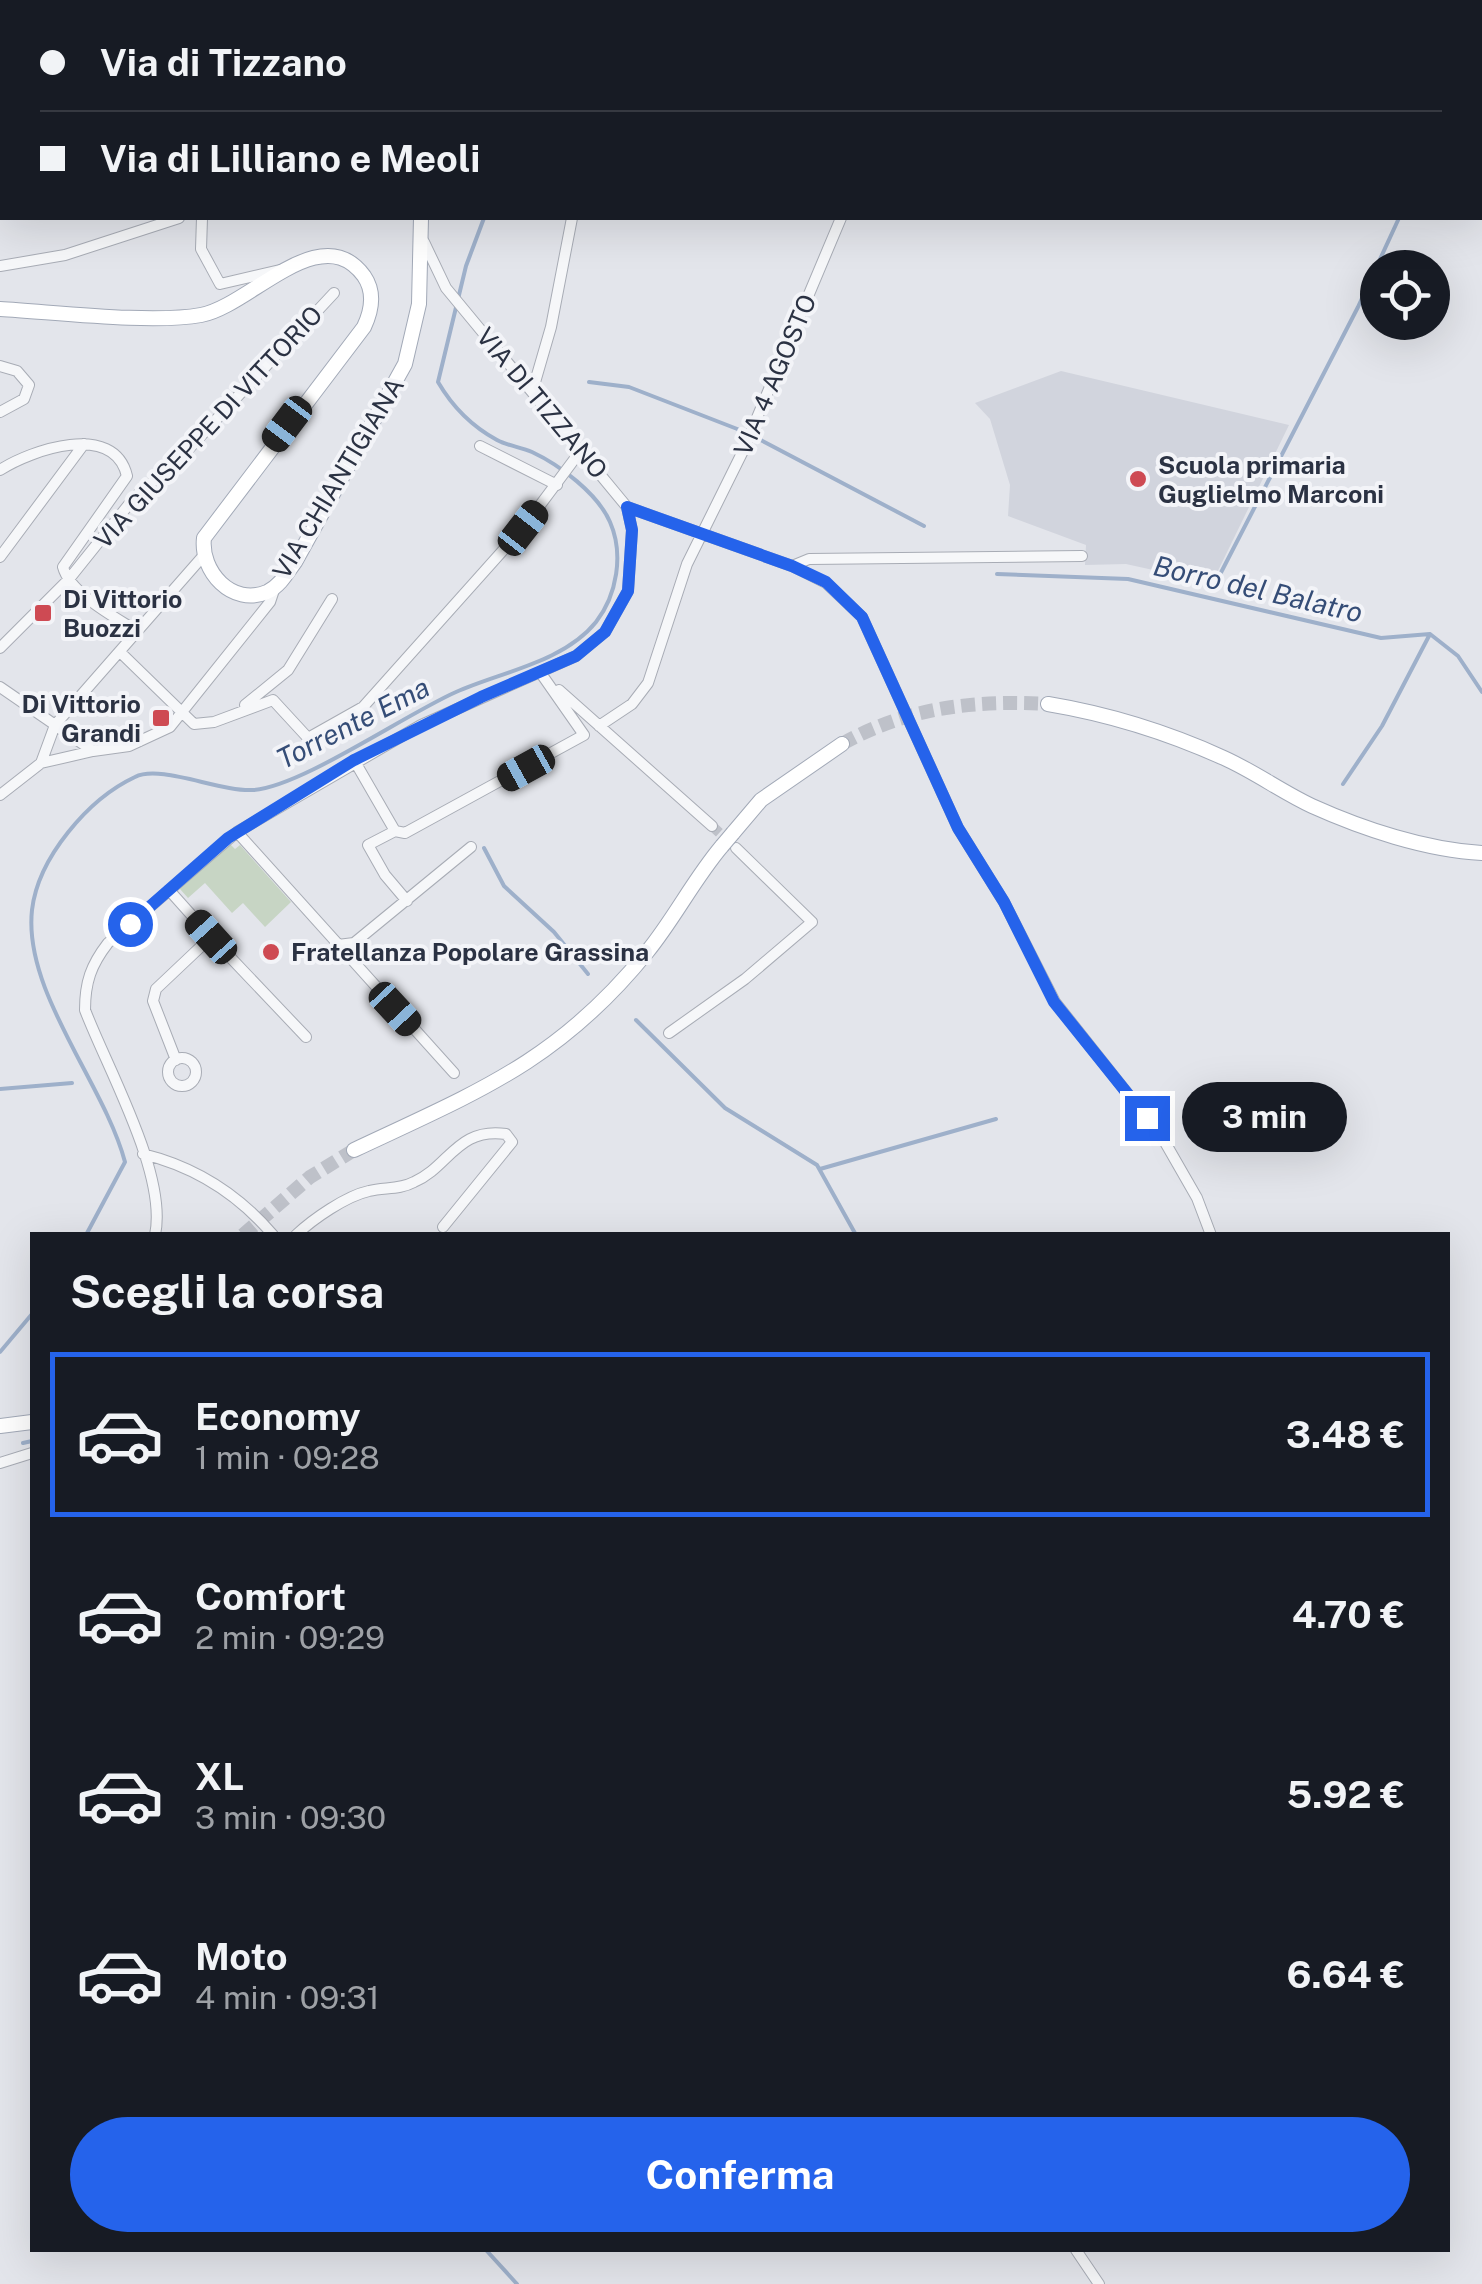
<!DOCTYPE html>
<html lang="it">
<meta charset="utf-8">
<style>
:root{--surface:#171b24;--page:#242831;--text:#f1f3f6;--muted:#9ea1a6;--line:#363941;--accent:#2563eb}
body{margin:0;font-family:"Public Sans",sans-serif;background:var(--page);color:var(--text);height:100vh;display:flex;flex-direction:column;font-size:38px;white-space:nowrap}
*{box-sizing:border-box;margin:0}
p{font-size:32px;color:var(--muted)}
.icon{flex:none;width:55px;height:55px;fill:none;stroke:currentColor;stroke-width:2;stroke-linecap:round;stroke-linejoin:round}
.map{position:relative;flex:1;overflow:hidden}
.panel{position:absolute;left:30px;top:1232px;width:1420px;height:1020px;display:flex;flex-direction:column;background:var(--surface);border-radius:0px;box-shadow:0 10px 40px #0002}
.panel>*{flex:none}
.top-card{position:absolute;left:0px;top:0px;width:1482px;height:220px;box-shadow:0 10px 40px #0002;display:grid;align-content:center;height:220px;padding:0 40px;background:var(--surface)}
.buttons{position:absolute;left:1360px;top:250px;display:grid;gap:20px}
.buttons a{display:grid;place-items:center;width:90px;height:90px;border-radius:50%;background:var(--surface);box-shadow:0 10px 40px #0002;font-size:50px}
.end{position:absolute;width:45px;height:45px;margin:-22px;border:12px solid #2563eb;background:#fff;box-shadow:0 0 0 5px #fff}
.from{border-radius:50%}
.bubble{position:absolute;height:70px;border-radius:35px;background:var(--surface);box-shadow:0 10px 40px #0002;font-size:32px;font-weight:700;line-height:70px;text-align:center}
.car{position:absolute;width:30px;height:60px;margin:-30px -15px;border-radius:12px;box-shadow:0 0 8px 2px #0007;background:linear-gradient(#222 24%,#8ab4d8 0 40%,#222 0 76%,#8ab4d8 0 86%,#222 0)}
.top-card b{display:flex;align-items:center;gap:35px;height:95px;font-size:38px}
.top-card b+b{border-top:2px solid var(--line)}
.top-card i{width:25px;height:25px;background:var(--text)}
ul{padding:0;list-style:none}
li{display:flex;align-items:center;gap:30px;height:165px;margin:0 20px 15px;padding:0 20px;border:5px solid transparent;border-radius:0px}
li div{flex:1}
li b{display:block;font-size:38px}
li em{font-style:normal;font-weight:700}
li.on{border-color:var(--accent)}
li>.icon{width:90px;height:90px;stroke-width:1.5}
h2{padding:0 40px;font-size:45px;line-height:120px}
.action{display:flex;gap:20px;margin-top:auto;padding:20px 40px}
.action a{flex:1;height:115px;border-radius:60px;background:var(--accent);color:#fff;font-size:40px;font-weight:700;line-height:115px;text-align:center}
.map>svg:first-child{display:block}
</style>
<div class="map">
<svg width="1482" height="2284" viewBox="0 0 1482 2284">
<rect width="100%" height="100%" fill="#e3e5eb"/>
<!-- built -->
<path fill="#d1d4dd" d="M1061,371L1289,425L1212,583L1126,564L1085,565L1086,545L1008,516L1010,485L990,419L975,403Z"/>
<!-- green -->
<path fill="#c7d5c4" d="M230,844L235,849L240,845L291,902L265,927L243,903L232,913L205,883L188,898L180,889L182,882Z"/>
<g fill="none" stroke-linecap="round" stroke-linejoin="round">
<!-- stream -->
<path stroke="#9eb0ca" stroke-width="4" d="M14,0L17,2
M248,2L250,0
M516,2V0
M589,382L629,387L745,432
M755,437L924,526
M997,574L1128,579L1381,638L1430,634L1458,656L1482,692
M1213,588L1358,307L1399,218
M1343,784L1382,726L1430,634
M484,848L504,886L554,932L588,974
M636,1020L725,1108L817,1165L856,1235
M0,1089L72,1083
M820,1169L996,1119
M86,1235L125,1162C104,1083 23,992 32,910C38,858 88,799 135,777C160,764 220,792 253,790C301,787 404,715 456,692C501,672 564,662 596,622C617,595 624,554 610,522C598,494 560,465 532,452C521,447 508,446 497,440C473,427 452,406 438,382L466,266L484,218
M0,1352L32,1314
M23,1443L32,1441
M486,2250L517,2284"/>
<!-- minor-tunnel -->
<path stroke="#bec1c9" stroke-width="10" stroke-dasharray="10 5" stroke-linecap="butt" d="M712,826L736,848"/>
<!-- major-tunnel -->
<path stroke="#bec1c9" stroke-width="14" stroke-dasharray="14 7" stroke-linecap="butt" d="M842,744C908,707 974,700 1048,704
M243,1235L310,1177L354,1150"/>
<defs>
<path id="minor" d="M160,0L165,2
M768,0L769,2
M202,2L204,0
M381,2L384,0
M0,3L2,5
M0,40L2,36
M202,218L201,249L220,284L280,270
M0,266L65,255L179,218
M0,366L17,371L29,385L24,399L0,412
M533,389L551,327L572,218
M480,446L557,485
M0,470C31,450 114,421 127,476L63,567C70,593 113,616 135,630
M627,507L792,566L826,583L862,617L958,828L1004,902L1055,1002L1162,1137L1197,1198L1211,1235
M0,557L84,444
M792,566L809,559L1082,556
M0,648L69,579L134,498L185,453L334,293
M120,652L194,724L214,722L273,700L308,738L363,707L523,528L582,449
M0,687L93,751L129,746L170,727L270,602L275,587
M559,690L712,826
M245,705L288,670L332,599
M599,726L632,704L648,683L687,564L743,451L841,218
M354,760L395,831
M41,763L93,751
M0,795L41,763L55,725L204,555
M237,832L454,1073
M169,890L211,937L156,989L153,1001L176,1060
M407,901L385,875L368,845L395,831L405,833L584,735L540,672
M211,937L306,1037
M338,945L354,943L471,847
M669,1033L745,979L812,922L736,848
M168 1072a14 14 0 1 1 28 0a14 14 0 1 1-28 0Z
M143,1154C196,1167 239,1195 273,1235
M155,1235C168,1175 107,1068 85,1010C85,982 91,965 108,943L237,832L421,725L576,656L605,632L628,591L632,530L627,507L446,288L424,242
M296,1235C313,1219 346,1196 369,1191C384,1187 399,1190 414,1182C449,1167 457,1127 506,1134L512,1142L443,1227
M0,1463L32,1453
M1076,2250L1099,2284"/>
<path id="major" d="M422,2V0
M0,309C54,312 151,324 201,315C250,306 321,217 364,276C375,292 372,310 364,327L204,538C200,571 232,607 267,592C280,586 287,573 295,562L405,364L419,304L421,218
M1048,704C1108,714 1169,733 1224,758C1255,772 1282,792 1312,806C1363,829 1426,850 1482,853
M733,833L761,800L842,744
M354,1150C477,1092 559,1061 647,952C674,919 694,879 722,846
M0,1426L32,1422"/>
</defs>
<!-- minor casing -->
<use href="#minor" stroke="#a8acb5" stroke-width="12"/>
<!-- major casing -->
<use href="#major" stroke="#a2a9b7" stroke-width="16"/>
<!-- minor -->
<use href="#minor" stroke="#f6f7f9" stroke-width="10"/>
<!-- major -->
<use href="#major" stroke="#fff" stroke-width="14"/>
<defs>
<path id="major-bridge" d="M722,846L733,833"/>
</defs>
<!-- major-bridge casing -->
<use href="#major-bridge" stroke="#a2a9b7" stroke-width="16" stroke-linecap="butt"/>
<!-- major-bridge -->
<use href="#major-bridge" stroke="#fff" stroke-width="14"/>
</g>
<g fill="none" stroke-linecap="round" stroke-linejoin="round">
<!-- route -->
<path stroke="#2563eb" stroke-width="12" d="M130,924L228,838L354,760L481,697L576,656L605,632L628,591L632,530L627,507L792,566L826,582L862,617L958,828L1004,902L1054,1002L1147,1118"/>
</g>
<!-- markers -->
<g fill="#ce4a53" stroke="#f3f4f8" stroke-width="4">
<circle cx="1138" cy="479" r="10"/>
<rect x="33" y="603" width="20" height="20" rx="5"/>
<rect x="151" y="708" width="20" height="20" rx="5"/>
<circle cx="271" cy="952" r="10"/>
</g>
<g text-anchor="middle" stroke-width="8" stroke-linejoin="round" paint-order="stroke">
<!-- street labels -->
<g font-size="25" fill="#2b3243" stroke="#f3f4f8">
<text transform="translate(775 375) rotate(-67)" y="9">VIA 4 AGOSTO</text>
<text transform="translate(542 403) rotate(50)" y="9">VIA DI TIZZANO</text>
<text transform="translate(208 427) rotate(-47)" y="9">VIA GIUSEPPE DI VITTORIO</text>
<text transform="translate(338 478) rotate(-59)" y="9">VIA CHIANTIGIANA</text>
</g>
<!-- poi labels -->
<g font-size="25" font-weight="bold" fill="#2b3243" stroke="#f3f4f8" text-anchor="start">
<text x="1158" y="474">Scuola primaria<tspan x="1158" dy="29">Guglielmo Marconi</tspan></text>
<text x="63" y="608">Di Vittorio<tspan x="63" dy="29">Buozzi</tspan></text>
<text x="141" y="713" text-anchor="end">Di Vittorio<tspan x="141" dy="29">Grandi</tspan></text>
<text x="291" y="961">Fratellanza Popolare Grassina</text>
</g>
<!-- water labels -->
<g font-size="28" font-style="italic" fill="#354d77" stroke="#f3f4f8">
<text transform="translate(1258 589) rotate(13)" y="10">Borro del Balatro</text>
<text transform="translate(353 723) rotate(-27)" y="10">Torrente Ema</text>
</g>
</g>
</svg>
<div class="buttons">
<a><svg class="icon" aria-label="locate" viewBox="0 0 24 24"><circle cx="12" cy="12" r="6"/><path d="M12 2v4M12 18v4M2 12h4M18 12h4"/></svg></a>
</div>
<i class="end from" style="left:130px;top:924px"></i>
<i class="end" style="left:1147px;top:1118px"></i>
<div class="bubble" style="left:1182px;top:1082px;width:165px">3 min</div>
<i class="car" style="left:287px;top:424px;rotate:217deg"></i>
<i class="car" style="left:523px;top:528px;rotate:38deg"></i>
<i class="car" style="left:526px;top:768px;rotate:241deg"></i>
<i class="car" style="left:211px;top:937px;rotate:318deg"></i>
<i class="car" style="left:395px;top:1009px;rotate:137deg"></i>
<div class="top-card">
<b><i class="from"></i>Via di Tizzano</b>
<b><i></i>Via di Lilliano e Meoli</b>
</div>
<section class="panel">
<h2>Scegli la corsa</h2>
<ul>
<li class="on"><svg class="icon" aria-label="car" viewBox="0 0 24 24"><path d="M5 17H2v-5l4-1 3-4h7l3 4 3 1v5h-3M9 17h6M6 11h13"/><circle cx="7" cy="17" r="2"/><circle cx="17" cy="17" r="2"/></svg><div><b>Economy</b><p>1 min · 09:28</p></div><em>3.48 €</em></li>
<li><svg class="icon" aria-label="car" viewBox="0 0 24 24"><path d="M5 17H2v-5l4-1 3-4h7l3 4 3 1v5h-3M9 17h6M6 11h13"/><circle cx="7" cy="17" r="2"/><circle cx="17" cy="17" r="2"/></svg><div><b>Comfort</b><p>2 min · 09:29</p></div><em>4.70 €</em></li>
<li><svg class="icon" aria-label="car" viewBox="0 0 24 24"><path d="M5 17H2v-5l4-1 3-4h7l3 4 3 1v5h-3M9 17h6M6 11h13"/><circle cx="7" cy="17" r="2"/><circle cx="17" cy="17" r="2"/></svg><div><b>XL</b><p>3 min · 09:30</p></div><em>5.92 €</em></li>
<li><svg class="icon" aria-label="car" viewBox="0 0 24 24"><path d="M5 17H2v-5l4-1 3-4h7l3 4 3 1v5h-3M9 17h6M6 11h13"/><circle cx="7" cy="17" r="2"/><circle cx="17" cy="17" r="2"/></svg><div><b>Moto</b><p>4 min · 09:31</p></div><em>6.64 €</em></li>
</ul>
<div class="action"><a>Conferma</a></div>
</section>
</div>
